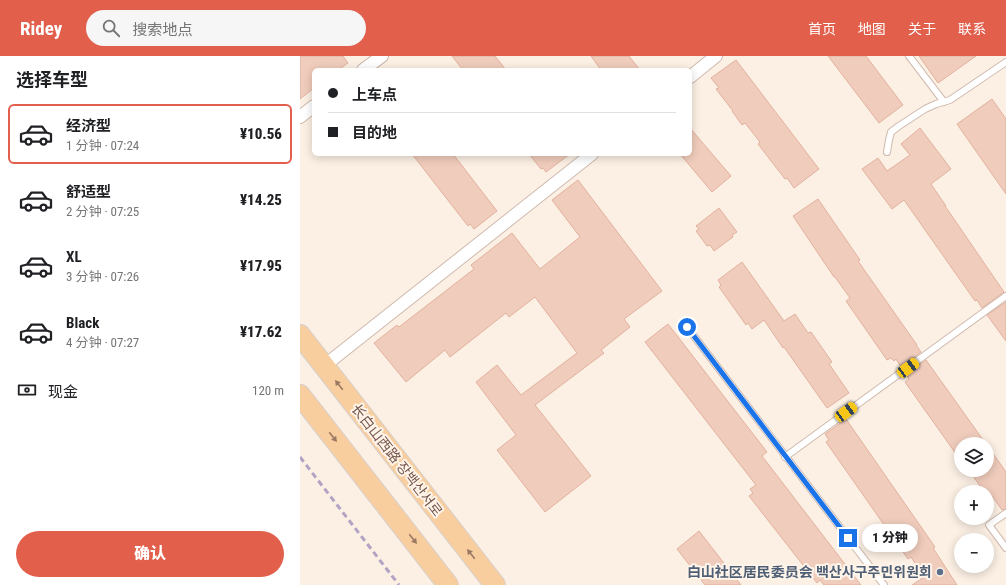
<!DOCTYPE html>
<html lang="zh">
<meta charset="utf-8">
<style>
:root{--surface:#fff;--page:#f6f6f6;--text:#202124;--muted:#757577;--line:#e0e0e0;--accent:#e25f4c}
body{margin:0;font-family:"Roboto Condensed","Noto Sans SC","Noto Sans KR",sans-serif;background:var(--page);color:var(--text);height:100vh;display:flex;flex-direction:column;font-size:15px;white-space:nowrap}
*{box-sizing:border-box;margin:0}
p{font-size:13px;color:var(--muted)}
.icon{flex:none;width:22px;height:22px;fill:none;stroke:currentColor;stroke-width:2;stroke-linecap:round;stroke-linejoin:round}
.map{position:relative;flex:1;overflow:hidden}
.side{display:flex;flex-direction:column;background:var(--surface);width:300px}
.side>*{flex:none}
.banner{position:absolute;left:12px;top:12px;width:380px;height:88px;border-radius:6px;box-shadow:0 2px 10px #0003;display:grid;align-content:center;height:88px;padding:0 16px;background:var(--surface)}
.tools{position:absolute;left:654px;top:381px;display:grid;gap:8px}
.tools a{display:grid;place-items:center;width:40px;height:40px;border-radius:50%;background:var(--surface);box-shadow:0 2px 10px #0003;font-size:20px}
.end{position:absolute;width:18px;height:18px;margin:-9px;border:5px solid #1a73e8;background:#fff;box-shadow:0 0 0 2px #fff}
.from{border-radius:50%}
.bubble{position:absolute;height:28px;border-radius:14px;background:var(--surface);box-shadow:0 2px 10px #0003;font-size:13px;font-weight:800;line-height:28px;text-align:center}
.car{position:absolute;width:12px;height:24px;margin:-12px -6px;border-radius:5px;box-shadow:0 0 3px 1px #0007;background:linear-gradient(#f5c518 24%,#345 0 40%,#f5c518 0 76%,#345 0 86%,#f5c518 0)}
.banner b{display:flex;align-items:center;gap:14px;height:38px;font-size:15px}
.banner b+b{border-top:1px solid var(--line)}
.banner i{width:10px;height:10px;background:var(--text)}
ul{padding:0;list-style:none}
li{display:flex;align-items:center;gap:12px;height:60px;margin:0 8px 6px;padding:0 8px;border:2px solid transparent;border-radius:6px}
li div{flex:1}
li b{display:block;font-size:15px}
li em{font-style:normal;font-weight:800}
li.active{border-color:var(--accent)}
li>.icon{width:36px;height:36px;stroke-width:1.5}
h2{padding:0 16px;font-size:18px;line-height:48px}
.pay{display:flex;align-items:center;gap:10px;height:44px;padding:0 16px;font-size:15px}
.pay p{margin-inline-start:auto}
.button{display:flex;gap:8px;margin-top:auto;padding:8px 16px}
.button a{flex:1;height:46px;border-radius:24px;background:var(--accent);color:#fff;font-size:16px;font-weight:800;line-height:46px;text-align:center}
header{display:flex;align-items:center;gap:24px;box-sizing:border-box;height:56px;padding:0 20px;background:var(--accent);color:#fff}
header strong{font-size:19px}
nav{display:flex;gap:22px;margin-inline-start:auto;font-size:14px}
.search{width:280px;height:36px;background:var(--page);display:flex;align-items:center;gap:10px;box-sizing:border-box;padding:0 14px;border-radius:22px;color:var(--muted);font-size:15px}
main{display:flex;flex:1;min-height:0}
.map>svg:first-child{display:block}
</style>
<header>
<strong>Ridey</strong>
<div class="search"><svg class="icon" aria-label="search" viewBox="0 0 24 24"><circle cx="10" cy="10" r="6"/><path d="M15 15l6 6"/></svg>搜索地点</div>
<nav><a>首页</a><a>地图</a><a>关于</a><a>联系</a></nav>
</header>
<main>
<section class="side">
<h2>选择车型</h2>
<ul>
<li class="active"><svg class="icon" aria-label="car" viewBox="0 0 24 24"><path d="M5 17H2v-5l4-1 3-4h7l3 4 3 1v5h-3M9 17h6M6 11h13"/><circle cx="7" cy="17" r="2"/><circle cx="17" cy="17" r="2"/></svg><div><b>经济型</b><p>1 分钟 · 07:24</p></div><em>¥10.56</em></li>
<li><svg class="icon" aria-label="car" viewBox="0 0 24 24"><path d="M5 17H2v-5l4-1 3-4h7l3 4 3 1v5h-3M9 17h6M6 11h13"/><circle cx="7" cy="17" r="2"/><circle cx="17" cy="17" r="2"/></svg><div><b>舒适型</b><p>2 分钟 · 07:25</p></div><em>¥14.25</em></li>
<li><svg class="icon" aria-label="car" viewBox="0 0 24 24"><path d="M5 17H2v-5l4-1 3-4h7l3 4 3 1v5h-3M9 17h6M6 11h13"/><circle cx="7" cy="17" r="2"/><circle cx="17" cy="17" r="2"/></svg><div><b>XL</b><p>3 分钟 · 07:26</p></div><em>¥17.95</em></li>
<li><svg class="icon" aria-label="car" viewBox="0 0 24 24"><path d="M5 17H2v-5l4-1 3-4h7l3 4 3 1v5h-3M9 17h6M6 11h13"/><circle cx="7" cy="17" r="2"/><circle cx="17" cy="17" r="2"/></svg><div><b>Black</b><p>4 分钟 · 07:27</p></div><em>¥17.62</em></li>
</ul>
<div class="pay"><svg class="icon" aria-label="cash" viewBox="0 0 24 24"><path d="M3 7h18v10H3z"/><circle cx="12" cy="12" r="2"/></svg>现金<p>120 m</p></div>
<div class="button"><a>确认</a></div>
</section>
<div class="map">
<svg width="706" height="529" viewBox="0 0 706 529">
<rect width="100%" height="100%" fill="#fcf0e4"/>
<!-- building -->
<path fill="#f0ccbc" stroke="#e2b19d" d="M0,0H43L48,7L38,14H14V32L0,43Z
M152,0H195L206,14H163Z
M291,0H329L340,14H301Z
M528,0H566L603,49L579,67Z
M619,0H676L638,27Z
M436,4L519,113L494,132L487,122L485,123L458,88L460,86L445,67L442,69L432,55H433L416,33L419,32L411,22Z
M692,43L706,63V138L657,68Z
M390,72L431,120L412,136L380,98H390Z
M620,72L651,113L631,128L646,150H645L704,236L682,252L677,244L675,245L604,144L592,153L562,113L578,102L587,115L610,99L601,88Z
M112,98H153L197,155L174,173L170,168L168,170Z
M229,98H270L246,116L243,112L241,113Z
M278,124L362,235L324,263L330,271L301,294L304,297L235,349L291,420L245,456L197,394L216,379L176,326L197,309L221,339L277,297L235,241L209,261L206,257L150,301L145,294L106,326L74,287L97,269L99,271L174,213L171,209L212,177L240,213L280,181L252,144Z
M518,143L560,204L558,205L617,289H616L621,296L601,311L596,303L594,305L591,302L587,304L546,245L550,242L535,221H534L493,160Z
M419,152L437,176L432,179L433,181L414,195L410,189L407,190L396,175L399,173L396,170Z
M442,206L484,265L495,258L508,277L511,276L532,306L529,308L549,337L527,352L484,291L483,292L464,264L452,273L448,267L446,269L419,231L421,229L418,224Z
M706,246V285L687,259Z
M368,268L467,396L462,400L561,529H524L520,524L517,527L449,440L453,437L450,433L456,429L345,286Z
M626,304L686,388H661V405L605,326L609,323L606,318Z
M546,363L635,491L633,492L657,529H612L624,521L611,501L608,503L526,386L529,384L525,378Z
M687,389L706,416V453L702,454L690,437L687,439V436H684L669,414H687Z
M399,475L441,529H405L377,493Z"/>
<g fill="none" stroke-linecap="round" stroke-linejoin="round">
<defs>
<path id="service" d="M609,0L644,46
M587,96L589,84L591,76L599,70L625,53L636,48L650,44L706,6
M387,271L584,529
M485,401L706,240
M706,457L689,469L706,492"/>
<path id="minor" d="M63,14L82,0
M390,21L416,0
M0,61L14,50
M24,310L292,98"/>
<path id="primary" d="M0,279L195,529
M0,339L148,529"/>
</defs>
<!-- service casing -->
<use href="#service" stroke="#cfb9ae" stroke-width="8"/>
<!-- minor casing -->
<use href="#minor" stroke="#cfb9ae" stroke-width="14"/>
<!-- primary casing -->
<use href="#primary" stroke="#d8cfcc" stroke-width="22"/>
<!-- service -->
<use href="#service" stroke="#fff" stroke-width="6"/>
<!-- minor -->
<use href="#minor" stroke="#fff" stroke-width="12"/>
<!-- primary -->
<use href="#primary" stroke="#f8ce9e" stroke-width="20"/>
<!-- rail -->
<path stroke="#b2a3c4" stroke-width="3" stroke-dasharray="6 4" stroke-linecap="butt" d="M0,401L99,529"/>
</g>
<!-- one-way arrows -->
<defs><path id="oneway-solid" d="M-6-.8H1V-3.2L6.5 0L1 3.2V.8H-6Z"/></defs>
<g fill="#9b7963">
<use href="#oneway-solid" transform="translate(39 329) rotate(-128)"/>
<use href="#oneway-solid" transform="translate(33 381) rotate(52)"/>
<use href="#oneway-solid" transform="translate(113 483) rotate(52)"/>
<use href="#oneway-solid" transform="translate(171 498) rotate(-128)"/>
</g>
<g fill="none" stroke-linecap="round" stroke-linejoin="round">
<!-- route -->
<path stroke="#1a73e8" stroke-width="5" d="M387,271L548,482"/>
</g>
<!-- markers -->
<circle fill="#5c6f8a" stroke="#fff4ea" stroke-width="1.5" cx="640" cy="516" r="4"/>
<g text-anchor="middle" stroke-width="4" stroke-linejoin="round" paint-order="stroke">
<!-- street labels -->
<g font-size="14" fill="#73554a" stroke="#fff4ea">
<text transform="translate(97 404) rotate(52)" y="5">长白山西路 장백산서로</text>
</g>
<!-- service labels -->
<g font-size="14" font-weight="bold" fill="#4e5e75" stroke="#fff4ea" text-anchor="end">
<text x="632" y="521">白山社区居民委员会 백산사구주민위원회</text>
</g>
</g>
</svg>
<div class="tools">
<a><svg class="icon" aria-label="layers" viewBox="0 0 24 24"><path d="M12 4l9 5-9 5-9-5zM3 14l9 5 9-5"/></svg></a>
<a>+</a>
<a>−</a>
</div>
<i class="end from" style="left:387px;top:271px"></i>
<i class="end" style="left:548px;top:482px"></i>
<div class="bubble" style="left:562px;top:468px;width:56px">1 分钟</div>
<i class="car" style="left:608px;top:312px;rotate:54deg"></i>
<i class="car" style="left:546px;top:356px;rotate:54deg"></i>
<div class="banner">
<b><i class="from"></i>上车点</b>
<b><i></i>目的地</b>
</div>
</div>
</main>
